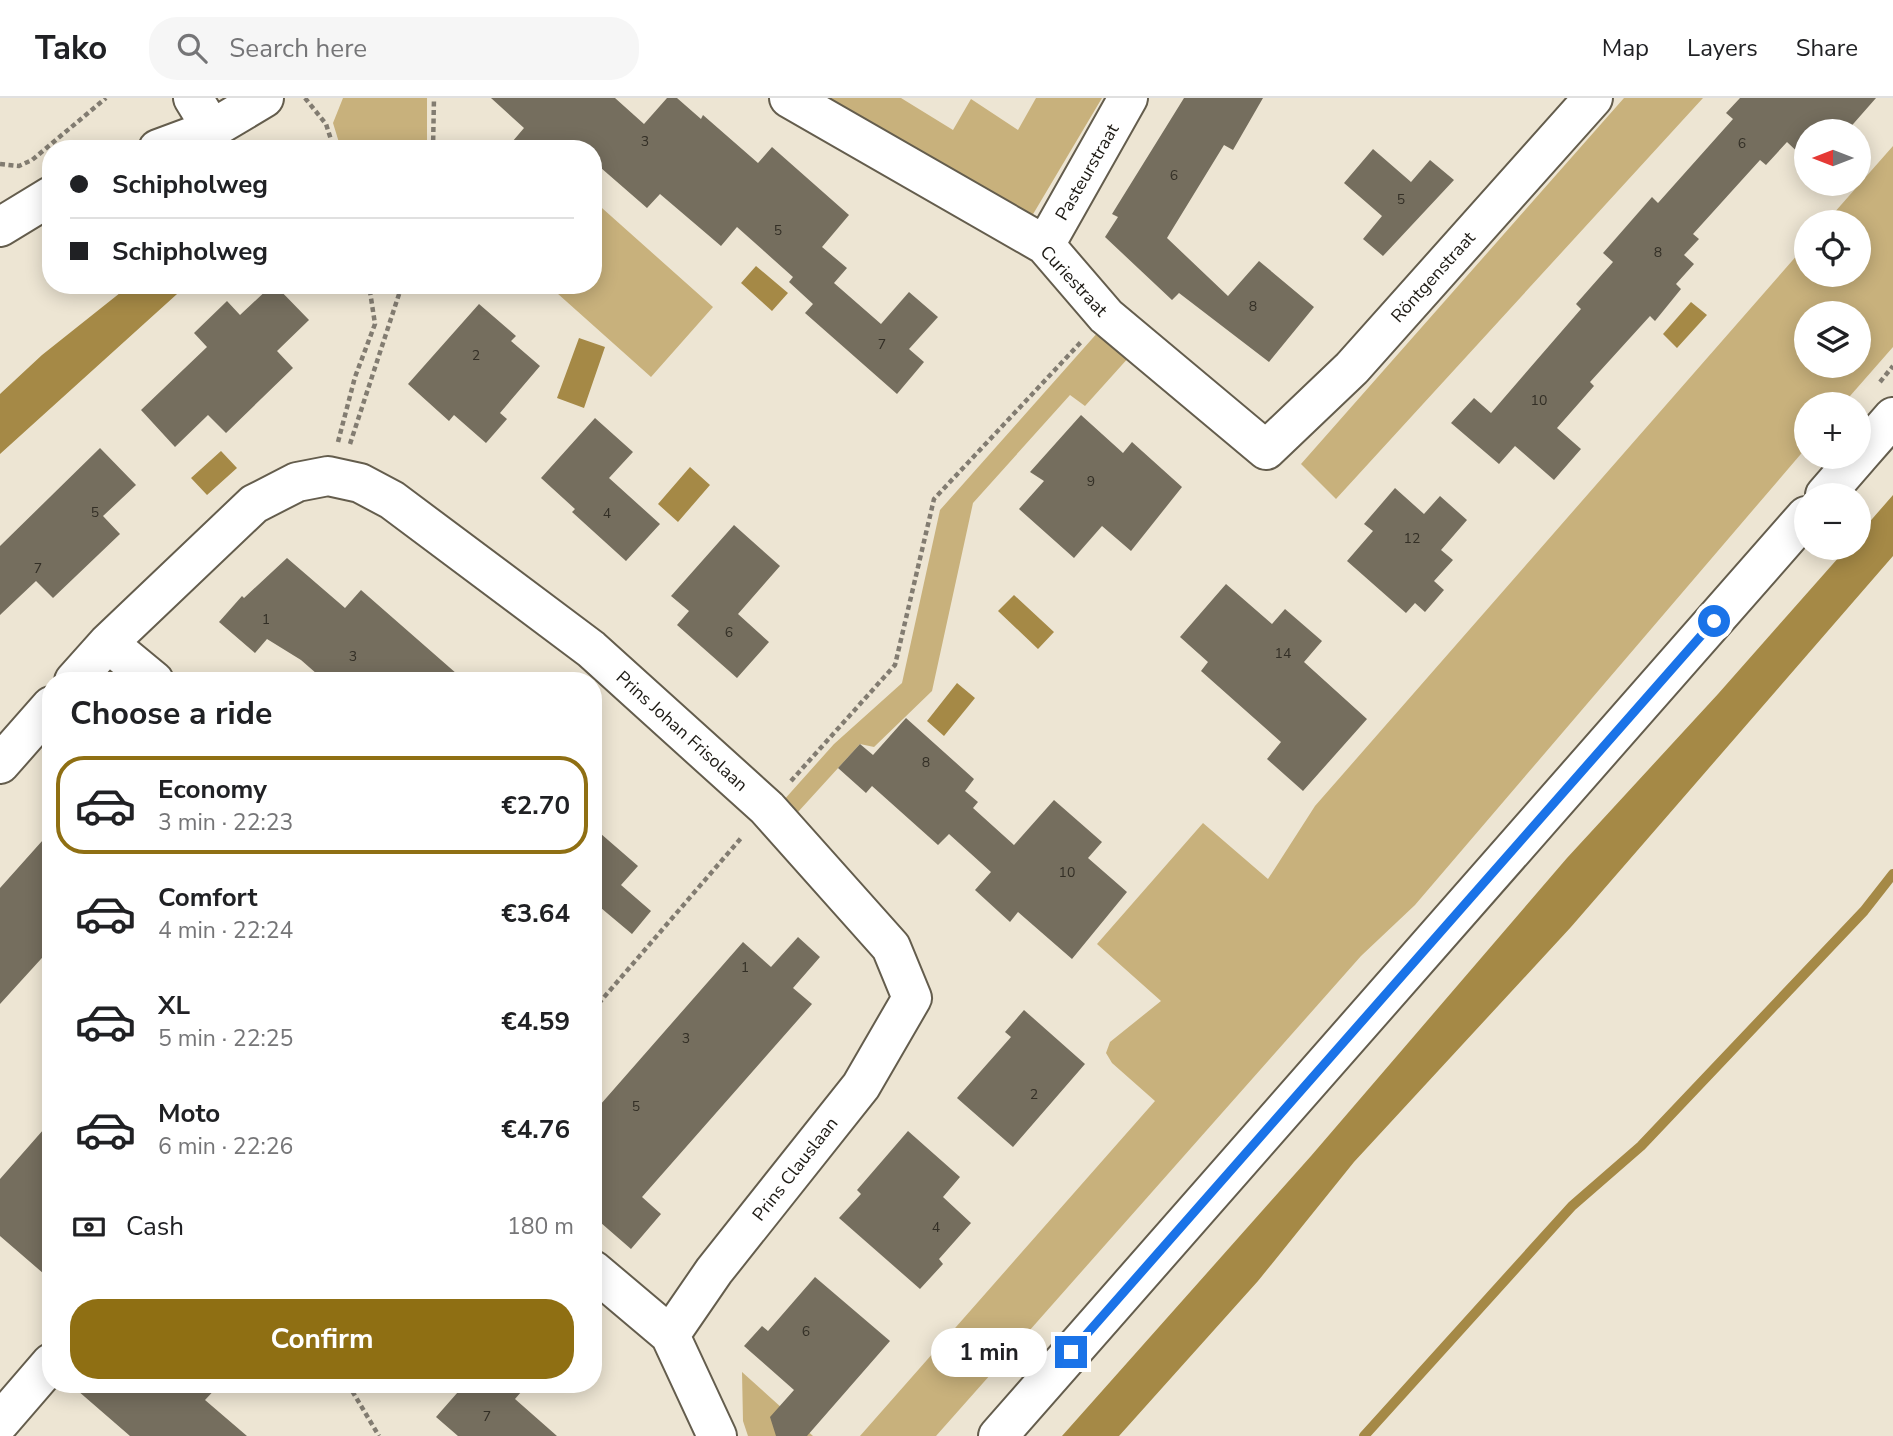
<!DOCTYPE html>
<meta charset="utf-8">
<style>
:root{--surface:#fff;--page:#f6f6f6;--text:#202124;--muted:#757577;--line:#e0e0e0;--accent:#8f6f13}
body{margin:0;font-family:"Nunito Sans",sans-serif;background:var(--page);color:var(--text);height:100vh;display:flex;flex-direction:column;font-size:26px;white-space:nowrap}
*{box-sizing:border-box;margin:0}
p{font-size:23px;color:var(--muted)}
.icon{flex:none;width:38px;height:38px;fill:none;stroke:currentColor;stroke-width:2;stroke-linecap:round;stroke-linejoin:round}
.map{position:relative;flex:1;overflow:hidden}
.sheet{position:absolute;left:42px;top:574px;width:560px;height:721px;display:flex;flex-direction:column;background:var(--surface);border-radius:28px;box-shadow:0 4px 18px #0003}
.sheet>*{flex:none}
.guide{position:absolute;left:42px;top:42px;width:560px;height:154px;border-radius:28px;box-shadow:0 4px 18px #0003;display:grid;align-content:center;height:154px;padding:0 28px;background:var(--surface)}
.needle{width:46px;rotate:270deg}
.tools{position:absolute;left:1794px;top:21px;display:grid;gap:14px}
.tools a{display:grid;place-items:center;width:77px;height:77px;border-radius:50%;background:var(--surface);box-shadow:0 4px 18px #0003;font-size:35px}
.end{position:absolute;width:32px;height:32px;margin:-16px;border:9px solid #1a73e8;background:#fff;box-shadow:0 0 0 4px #fff}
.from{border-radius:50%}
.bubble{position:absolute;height:49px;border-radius:24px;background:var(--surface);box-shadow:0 4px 18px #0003;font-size:23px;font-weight:700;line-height:49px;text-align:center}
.guide b{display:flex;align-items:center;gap:24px;height:66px;font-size:26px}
.guide b+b{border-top:2px solid var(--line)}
.guide i{width:18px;height:18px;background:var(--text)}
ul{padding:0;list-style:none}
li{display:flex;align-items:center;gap:21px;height:98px;margin:0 14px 10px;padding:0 14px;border:4px solid transparent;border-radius:28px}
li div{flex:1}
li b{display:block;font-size:26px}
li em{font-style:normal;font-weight:700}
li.selected{border-color:var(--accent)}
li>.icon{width:63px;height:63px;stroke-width:1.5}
h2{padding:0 28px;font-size:32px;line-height:84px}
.pay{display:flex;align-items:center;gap:18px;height:77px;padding:0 28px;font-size:26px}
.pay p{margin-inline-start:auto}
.button{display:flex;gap:14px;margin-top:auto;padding:14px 28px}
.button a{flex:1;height:80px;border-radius:28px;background:var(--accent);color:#fff;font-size:28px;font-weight:700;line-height:80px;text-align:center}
header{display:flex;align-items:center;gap:42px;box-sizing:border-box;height:98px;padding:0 35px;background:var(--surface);border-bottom:2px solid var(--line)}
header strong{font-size:33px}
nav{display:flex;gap:38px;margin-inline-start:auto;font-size:24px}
.search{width:490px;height:63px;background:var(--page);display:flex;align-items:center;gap:18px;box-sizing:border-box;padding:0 24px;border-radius:28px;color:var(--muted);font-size:26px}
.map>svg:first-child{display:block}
</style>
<header>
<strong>Tako</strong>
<div class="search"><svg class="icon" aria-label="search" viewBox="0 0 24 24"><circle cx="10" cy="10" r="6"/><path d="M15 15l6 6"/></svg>Search here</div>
<nav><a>Map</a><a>Layers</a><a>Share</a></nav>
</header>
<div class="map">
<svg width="1893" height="1338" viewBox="0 0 1893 1338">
<rect width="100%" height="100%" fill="#ede5d3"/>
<!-- green -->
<path fill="#c8b17c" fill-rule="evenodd" d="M343,0H427V51H341L333,25Z
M815,0H901L953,32L971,1L1018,32L1036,0H1102L1029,123L907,45Z
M1624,0H1703L1336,401L1301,366Z
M1893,48V249L1843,306H1806V350L1415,807L1361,858L936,1338H860L1155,1003L1112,965L1106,955L1110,944L1161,903L1097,846L1203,725L1268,781L1315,708L1806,147V177H1858V124H1826ZM1806,215H1858V268H1806Z
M593,102L713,209L651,279L548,187H593Z
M1099,233L1130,258L1085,308L1070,297L973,405L932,593L874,649L860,646L798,714L783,703L834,646L902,585L940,412Z
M742,1274L813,1338H748L743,1323Z"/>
<!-- water -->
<path fill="#a58946" d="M756,168L788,195L772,213L741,185Z
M130,187H187L0,356V296L42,257Z
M1691,204L1707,217L1677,250L1663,236Z
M579,240L605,249L584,310L557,300Z
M221,353L237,370L207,397L191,380Z
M690,369L710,387L678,424L658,406Z
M1893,397V458L1571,829L1354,1064L1258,1183L1119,1338H1062L1311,1058L1567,760L1718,596L1847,450H1858L1859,436Z
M1014,497L1054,534L1038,551L998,513Z
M957,585L975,600L944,638L927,623Z"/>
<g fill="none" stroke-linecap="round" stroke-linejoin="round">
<!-- stream -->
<path stroke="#a58946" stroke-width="10" d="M1364,1338L1572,1108L1641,1048L1864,813L1893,776"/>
</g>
<!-- building -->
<path fill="#756e5e" d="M491,0H615L644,26L667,0H677L701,21L703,17L758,65L772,49L849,117L822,149L847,170L834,185L881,226L909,194L938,219L909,251L924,264L897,296L805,215L813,206L789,184L793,179L737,129L721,148L660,96L647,110L593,63V51H506L524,30Z
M1184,0H1263L1233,52L1224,47L1167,140L1228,198L1259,163L1314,209L1269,264L1179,195L1172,202L1105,139L1118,119L1112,116Z
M1740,0H1876L1847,33H1806V62L1787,44L1766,67L1760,62L1693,136L1699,141L1684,157L1694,166L1676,186L1681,191L1655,223L1650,218L1590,284L1594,288L1557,330L1581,351L1554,382L1515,348L1499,366L1451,325L1474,300L1491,315L1581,211L1576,206L1613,164L1603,155L1652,99L1658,105L1733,21L1726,15Z
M1373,51L1411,84L1430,62L1454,82L1383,158L1363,141L1382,118L1344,85Z
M272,187H275L309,222L277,253L293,270L226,335L208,317L175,349L141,312L207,249L194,235L227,203L240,217Z
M479,206L516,238L511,243L540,268L500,315L507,321L486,345L454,317L449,323L408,286Z
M1081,317L1123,355L1132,344L1182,389L1131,453L1102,428L1074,460L1019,411L1044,383L1030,374Z
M595,320L633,354L609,380L660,426L626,463L572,414L575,411L541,380Z
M100,350L136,387L103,418L120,436L53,500L36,483L0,517V448Z
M1395,390L1424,416L1440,398L1467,422L1441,452L1453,462L1434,483L1444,492L1425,514L1415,505L1406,515L1347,463L1373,433L1364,426Z
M734,427L780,468L738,516L769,544L737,580L677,527L689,513L671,498Z
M287,460L345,510L361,492L465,583H325L301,562L267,541L255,555L219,524L242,498L244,500Z
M1226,486L1272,526L1285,511L1322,543L1304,564L1367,621L1303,693L1267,661L1281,644L1201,573L1208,564L1180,539Z
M906,620L974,681L965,693L978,704L973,710L1014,747L1054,702L1102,744L1088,760L1127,794L1072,861L1018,814L1010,824L975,792L991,774L949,736L938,747L872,688L866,695L838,670L860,646L873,657Z
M593,729L638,768L621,787L651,813L632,836L601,810L593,819Z
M51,733V850L0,906V790Z
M798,839L820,859L793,890L812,906L642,1099L661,1116L631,1151L593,1118V1015L743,844L771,869Z
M1024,912L1085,966L1013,1049L957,1000L1011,939L1005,934Z
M51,1023V1182L0,1138V1081Z
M908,1033L960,1079L943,1099L971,1125L939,1161L943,1166L920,1191L839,1120L861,1096L857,1092Z
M815,1179L890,1243L807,1338H776L770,1319L794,1292L744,1248L762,1228L768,1233Z
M70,1286H220L205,1302L247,1338H130Z
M465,1286H528L515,1301L557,1338H458L436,1319Z"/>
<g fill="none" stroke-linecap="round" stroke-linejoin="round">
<defs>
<path id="minor" d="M193,0L212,31
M789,0L1045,147L1106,218L1266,352L1352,270L1593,0
M158,51L212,31L264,0
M0,129L51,98
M1045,147L1128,0
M108,545L154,583
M74,583L108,545L254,406L297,384L328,378L360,385L392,402L591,551L767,710L891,849L912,900L861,988L714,1173L670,1237
M0,666L51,608
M593,1172L670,1237L717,1338
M0,1324L51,1265"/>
<path id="major" d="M1858,359L1893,319
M1825,397L1858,359
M998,1338L1806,418"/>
</defs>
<!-- minor casing -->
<use href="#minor" stroke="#645d4d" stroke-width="42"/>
<!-- major casing -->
<use href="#major" stroke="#645d4d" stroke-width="42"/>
<!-- path -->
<path stroke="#827c71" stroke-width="4.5" stroke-dasharray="5 3.5" stroke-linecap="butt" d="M305,0L326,26L334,51
M433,51L434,0
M0,66L19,68L32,62L106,0
M1880,284L1893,268
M338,344L355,279L375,226L369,187
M350,346L402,187
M791,683L895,567L934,401L1081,244
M593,912L742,739
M348,1286L379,1338"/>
<!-- minor -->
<use href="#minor" stroke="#fff" stroke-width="38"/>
<!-- major -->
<use href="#major" stroke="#fff" stroke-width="38"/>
</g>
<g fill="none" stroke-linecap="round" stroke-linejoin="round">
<!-- route -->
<path stroke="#1a73e8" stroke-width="9" d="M1071,1254L1714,523"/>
</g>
<g text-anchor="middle" stroke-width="5" stroke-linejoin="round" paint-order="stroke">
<!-- number labels -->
<g font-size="14" fill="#332f26">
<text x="645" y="48">3</text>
<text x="1742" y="50">6</text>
<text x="1174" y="82">6</text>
<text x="1401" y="106">5</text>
<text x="778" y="137">5</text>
<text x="1658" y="159">8</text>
<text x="1253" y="213">8</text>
<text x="882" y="251">7</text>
<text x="476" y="262">2</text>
<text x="1539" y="307">10</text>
<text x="1091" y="388">9</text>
<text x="95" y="419">5</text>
<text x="607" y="420">4</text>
<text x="1412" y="445">12</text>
<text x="38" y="475">7</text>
<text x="266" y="526">1</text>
<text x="729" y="539">6</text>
<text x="1283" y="560">14</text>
<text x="353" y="563">3</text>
<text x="926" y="669">8</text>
<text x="1067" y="779">10</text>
<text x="745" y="874">1</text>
<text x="686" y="945">3</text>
<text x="1034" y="1001">2</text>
<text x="636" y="1013">5</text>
<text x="936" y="1134">4</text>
<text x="806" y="1238">6</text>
<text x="487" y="1323">7</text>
</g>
<!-- street labels -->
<g font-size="18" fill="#1d1a14" stroke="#fff">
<text transform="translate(1087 74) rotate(-60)" y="6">Pasteurstraat</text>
<text transform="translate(1433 179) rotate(-48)" y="6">Röntgenstraat</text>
<text transform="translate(1074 183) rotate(47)" y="6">Curiestraat</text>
<text transform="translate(682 633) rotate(42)" y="6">Prins Johan Frisolaan</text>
<text transform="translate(795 1071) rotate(-52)" y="6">Prins Clauslaan</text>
</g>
</g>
</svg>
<div class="tools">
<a><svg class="needle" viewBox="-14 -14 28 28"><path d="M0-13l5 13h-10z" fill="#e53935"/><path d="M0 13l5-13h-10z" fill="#757577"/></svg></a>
<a><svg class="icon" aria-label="locate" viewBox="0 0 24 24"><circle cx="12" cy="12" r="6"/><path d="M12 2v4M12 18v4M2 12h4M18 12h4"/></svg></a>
<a><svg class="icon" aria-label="layers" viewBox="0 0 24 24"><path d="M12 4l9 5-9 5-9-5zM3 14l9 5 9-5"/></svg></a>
<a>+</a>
<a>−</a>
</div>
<i class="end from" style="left:1714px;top:523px"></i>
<i class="end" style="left:1071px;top:1254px"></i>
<div class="bubble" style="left:931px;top:1230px;width:116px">1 min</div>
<div class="guide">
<b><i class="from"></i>Schipholweg</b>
<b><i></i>Schipholweg</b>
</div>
<section class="sheet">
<h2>Choose a ride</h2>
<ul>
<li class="selected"><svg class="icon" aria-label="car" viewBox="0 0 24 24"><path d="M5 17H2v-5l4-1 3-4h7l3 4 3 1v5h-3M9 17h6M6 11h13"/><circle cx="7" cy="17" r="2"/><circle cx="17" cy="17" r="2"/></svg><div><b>Economy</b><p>3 min · 22:23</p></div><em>€2.70</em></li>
<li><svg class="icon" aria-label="car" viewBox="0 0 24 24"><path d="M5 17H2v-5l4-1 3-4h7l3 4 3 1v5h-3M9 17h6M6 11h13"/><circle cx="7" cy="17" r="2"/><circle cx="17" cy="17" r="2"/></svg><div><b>Comfort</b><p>4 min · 22:24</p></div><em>€3.64</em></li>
<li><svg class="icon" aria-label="car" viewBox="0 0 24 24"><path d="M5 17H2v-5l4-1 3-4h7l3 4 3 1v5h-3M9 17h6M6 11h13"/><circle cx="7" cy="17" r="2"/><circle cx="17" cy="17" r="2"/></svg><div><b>XL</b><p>5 min · 22:25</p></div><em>€4.59</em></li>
<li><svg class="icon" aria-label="car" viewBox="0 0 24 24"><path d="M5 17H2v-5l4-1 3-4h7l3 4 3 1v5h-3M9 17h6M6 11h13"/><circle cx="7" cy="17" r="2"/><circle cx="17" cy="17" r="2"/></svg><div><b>Moto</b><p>6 min · 22:26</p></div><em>€4.76</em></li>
</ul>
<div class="pay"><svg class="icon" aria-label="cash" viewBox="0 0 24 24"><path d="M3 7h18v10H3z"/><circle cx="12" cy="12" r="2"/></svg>Cash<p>180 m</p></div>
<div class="button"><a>Confirm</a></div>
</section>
</div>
